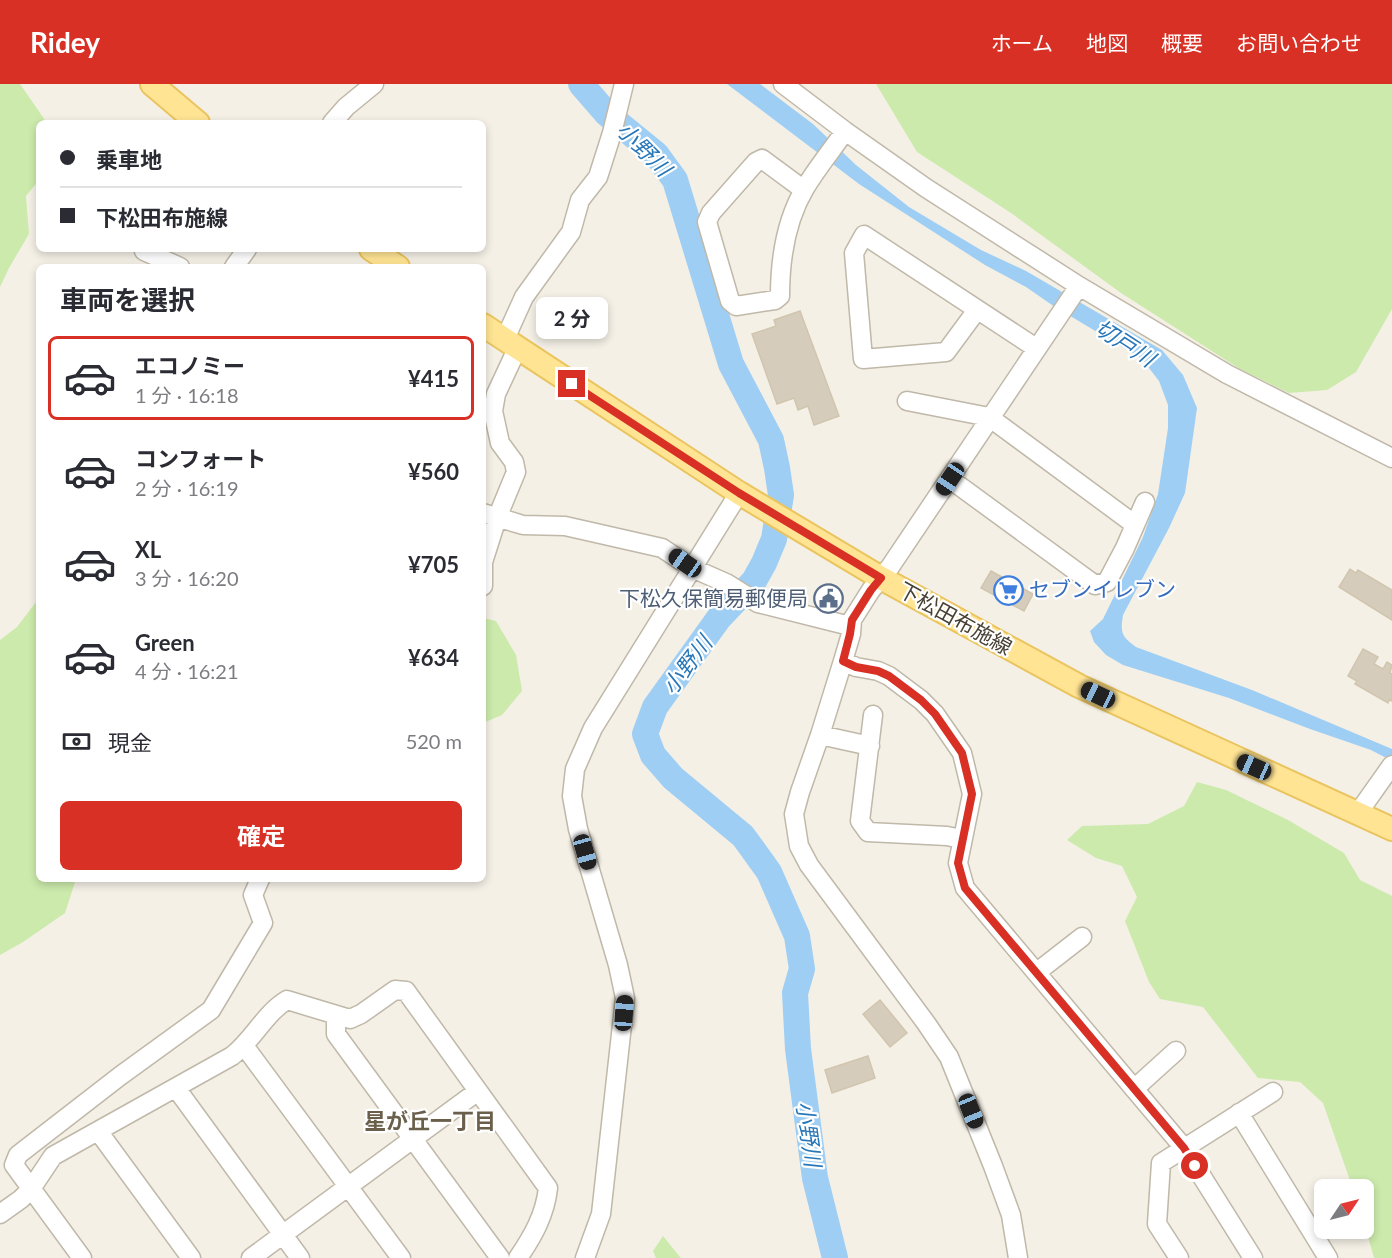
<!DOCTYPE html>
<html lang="ja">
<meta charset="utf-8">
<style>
:root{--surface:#fff;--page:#f7f7f7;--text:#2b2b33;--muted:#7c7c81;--line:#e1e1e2;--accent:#d93025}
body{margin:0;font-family:Lato,"Noto Sans JP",sans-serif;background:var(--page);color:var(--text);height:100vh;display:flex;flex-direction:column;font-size:22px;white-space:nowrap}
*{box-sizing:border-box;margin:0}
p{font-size:20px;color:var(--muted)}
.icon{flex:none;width:33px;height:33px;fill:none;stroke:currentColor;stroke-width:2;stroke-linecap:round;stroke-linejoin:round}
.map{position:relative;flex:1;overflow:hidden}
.sheet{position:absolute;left:36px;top:180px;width:450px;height:618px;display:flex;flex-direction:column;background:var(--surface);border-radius:9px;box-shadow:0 3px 9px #0003}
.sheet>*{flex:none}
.banner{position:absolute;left:36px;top:36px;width:450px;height:132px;border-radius:9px;box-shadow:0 3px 9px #0003;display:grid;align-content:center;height:132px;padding:0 24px;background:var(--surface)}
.needle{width:39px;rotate:55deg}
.tools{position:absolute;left:1314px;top:1095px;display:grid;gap:12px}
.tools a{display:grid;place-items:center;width:60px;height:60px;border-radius:9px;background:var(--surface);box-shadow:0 3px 9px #0003;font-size:30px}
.end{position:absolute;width:27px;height:27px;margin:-14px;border:8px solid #d93025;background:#fff;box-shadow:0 0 0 3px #fff}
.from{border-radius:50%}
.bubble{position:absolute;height:42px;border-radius:9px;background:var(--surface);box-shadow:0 3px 9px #0003;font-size:20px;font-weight:700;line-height:42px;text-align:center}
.car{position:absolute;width:18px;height:36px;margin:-18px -9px;border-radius:8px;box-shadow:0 0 4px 2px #0007;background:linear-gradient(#222 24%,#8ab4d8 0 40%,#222 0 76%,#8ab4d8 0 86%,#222 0)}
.banner b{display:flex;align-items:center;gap:21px;height:57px;font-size:22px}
.banner b+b{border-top:2px solid var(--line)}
.banner i{width:15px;height:15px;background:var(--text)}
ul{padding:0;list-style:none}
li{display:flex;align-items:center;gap:18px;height:84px;margin:0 12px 9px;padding:0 12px;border:3px solid transparent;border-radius:9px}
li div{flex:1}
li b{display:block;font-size:22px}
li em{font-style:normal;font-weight:700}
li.active{border-color:var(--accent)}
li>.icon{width:54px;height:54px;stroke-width:1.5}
h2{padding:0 24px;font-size:27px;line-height:72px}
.pay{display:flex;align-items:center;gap:15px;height:66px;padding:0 24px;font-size:22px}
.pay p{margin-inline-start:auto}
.primary-button{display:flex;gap:12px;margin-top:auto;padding:12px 24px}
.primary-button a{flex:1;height:69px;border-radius:9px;background:var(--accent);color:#fff;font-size:24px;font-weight:700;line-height:69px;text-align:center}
header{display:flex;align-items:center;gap:36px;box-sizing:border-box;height:84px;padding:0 30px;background:var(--accent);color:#fff}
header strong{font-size:28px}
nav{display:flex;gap:33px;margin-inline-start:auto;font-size:21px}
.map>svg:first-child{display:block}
</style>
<header>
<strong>Ridey</strong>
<nav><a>ホーム</a><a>地図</a><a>概要</a><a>お問い合わせ</a></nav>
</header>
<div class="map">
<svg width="1392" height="1174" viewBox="0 0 1392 1174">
<rect width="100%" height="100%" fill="#f4f0e6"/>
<!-- green -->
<path fill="#cceaac" d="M0,0H20L47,39H39V96L26,112L29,150L9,184L0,203Z
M876,0H1392V225L1356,288L1327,306L1289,309L1240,285L1121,209L1011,129L917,68Z
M39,514V795H76L65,829L23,858L0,871V556L17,543Z
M483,534L496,537L516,571L522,607L502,631L483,639Z
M1197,698L1226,706L1288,736L1344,769L1360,796L1392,812V1174H1374L1364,1139V1106L1353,1105L1323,1019L1300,998L1258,994L1203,923L1160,915L1149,898L1125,837L1137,813L1122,782L1096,774L1067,756L1082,742L1148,740L1184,722Z
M663,1152L680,1173L681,1174H656L653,1167Z"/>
<!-- water -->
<path fill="#9fcef4" d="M727,0H760L813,40L856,81L909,123L981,166L1026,187L1162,266L1183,291L1197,324L1185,409L1169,444L1123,531C1120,550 1122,552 1136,563L1252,606L1392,665V677L1371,666L1310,645L1229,614L1123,581L1106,571L1094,558L1090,547L1103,535L1143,453L1158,410L1168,344V321L1159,297L1142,275L1052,221L1026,203L985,181L859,100Z"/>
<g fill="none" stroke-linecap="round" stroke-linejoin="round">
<!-- river -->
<path stroke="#9fcef4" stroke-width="26" d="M581,0L607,30L656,70L675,96L731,280L771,356L777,384L781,411L774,455L764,479L754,497L719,534L655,623L645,650L653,671L673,694L743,752L769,788L797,852L802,885L795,909L798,965L815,1094L835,1174"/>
</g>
<!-- building -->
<path fill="#d6ccbb" stroke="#d1c5ae" stroke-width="1.5" d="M800,227L839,332L814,341L808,322L798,326L794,314L777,320L752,250L776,242L774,236Z
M1350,485L1356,489L1358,486L1392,506V536L1339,503Z
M991,487L1033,510L1024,527L981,504Z
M1363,565L1378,573L1374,580L1383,585L1387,578L1392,581L1390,589L1392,590V617L1389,616L1388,619L1355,600L1357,597L1348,592Z
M880,916L907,949L890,963L863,930Z
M868,972L875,994L832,1009L825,986Z"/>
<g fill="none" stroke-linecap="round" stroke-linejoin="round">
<defs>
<path id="minor" d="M783,0L845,47L926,104L1079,202L1227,290L1392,374
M332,39L346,23L374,0
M804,106L762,75L756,78L711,129L707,138L730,217L736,222L775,216L780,212C780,176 786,136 805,104C817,84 832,66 845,47
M144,167L180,183
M234,183L247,165
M977,226L946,268L863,275L854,169L864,151L1036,264
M505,255L524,213L571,148L580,116L598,93L612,49L624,0
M907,317L989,333L1134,440
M950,395L1095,501L1107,498L1125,464L1145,418
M483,429L523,441L565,442L662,464L692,484L726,499L758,519L850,542
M483,478L497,434L516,388L514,378L500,359L493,327L496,310L517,265
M483,480V502
M843,577L856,583L878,587L889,592L921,616L935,630L962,669L972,710L958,779L965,804L1184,1064L1253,1174
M873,631L860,737L868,748L947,752L961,755
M820,651L870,662
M1358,729L1392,681
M1037,888L1082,853
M336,931V950L500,1174
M245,963L401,1174
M176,1004L300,1174
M1134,1005L1176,967
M1239,1029L1328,1174
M98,1047L191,1174
M0,1130L21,1115L31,1105L53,1072L232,972C253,956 265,929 287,916L350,935L361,930L395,906L406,907L548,1104C545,1131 533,1152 518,1174
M82,1174L14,1081L18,1071L120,992L211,926L263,839L253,811L260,795
M251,1174L478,1007
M585,1174L601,1130L625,914L618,881L578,745L572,712L575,685L593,644L739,409
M1018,1174L1011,1131L993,1082L949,973L926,939L809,781L799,762L794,730L800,708L820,651L843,577L851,550L852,536L871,506L890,483L1079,202
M1179,1174L1157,1140L1161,1079L1273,1008"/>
<path id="major" d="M152,0L198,39
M371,165L398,183
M483,241L739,409L881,494L1079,602L1392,745"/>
</defs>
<!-- minor casing -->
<use href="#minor" stroke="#c0b8a8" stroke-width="21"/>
<!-- major casing -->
<use href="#major" stroke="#eac45e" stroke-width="26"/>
<!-- minor -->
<use href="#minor" stroke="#fff" stroke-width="18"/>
<!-- major -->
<use href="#major" stroke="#ffe494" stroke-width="22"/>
</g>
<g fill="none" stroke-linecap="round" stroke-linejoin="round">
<!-- route -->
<path stroke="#d93025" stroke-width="8" d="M572,300L739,409L881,494L871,506L852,536L850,550L843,577L856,583L878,587L889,592L921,616L935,630L962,669L972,710L958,779L965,804L1184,1064L1195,1082"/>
</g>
<!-- icons -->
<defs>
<symbol id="supermarket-ring" viewBox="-11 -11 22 22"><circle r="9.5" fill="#fff" stroke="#3f7fe0" stroke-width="1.5"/><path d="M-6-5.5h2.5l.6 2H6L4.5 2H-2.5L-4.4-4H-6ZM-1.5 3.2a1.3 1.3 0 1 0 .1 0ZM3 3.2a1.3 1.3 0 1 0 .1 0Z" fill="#3f7fe0"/></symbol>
<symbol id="civic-ring" viewBox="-11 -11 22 22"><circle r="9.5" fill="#fff" stroke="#5c6f8a" stroke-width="1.5"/><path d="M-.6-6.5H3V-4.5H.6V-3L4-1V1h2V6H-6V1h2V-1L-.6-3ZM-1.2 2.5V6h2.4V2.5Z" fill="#5c6f8a"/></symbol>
</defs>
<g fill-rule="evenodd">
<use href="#supermarket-ring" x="992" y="490" width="33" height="33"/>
<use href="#civic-ring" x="812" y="498" width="33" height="33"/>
</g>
<g text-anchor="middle" stroke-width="4.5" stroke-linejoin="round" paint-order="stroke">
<!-- shop labels -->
<g font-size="21" fill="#366cbe" stroke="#fff" text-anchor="start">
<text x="1029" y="513">セブンイレブン</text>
</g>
<!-- service labels -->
<g font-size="21" fill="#4e5e75" stroke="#fff" text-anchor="end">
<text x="808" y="522">下松久保簡易郵便局</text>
</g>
<!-- street labels -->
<g font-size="21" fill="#474135" stroke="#fff">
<text transform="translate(955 535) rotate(29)" y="7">下松田布施線</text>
</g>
<!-- water labels -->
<g font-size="22" font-style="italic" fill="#2877b9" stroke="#fff">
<text transform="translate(644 65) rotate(45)" y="8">小野川</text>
<text transform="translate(1125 259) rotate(33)" y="8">切戸川</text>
<text transform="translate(687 581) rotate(-53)" y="8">小野川</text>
<text transform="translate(809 1050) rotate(82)" y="8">小野川</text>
</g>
<!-- neighbourhood labels -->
<g font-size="22" font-weight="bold" fill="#6a5f4b" stroke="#fff">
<text x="430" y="1045">星が丘一丁目</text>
</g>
</g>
</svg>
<div class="tools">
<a><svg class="needle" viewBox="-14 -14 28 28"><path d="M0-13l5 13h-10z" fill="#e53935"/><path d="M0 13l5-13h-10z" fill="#7c7c81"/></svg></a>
</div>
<i class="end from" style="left:1195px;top:1082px"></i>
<i class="end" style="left:572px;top:300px"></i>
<div class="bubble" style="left:536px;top:213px;width:72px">2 分</div>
<i class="car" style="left:950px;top:395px;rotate:214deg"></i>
<i class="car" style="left:685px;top:479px;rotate:305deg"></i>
<i class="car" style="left:1098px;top:611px;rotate:295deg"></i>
<i class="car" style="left:1254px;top:683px;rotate:294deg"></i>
<i class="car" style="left:585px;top:768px;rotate:164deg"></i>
<i class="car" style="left:624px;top:929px;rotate:4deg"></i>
<i class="car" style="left:971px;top:1027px;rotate:158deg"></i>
<div class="banner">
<b><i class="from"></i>乗車地</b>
<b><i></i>下松田布施線</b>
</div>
<section class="sheet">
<h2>車両を選択</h2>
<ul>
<li class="active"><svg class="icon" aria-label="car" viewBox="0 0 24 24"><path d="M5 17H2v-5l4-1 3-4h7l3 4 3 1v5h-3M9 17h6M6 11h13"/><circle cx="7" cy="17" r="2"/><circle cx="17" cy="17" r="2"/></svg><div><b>エコノミー</b><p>1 分 · 16:18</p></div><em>¥415</em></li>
<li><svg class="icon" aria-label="car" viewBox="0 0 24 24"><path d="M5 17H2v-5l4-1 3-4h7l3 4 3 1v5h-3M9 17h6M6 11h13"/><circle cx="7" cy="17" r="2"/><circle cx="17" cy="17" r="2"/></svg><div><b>コンフォート</b><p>2 分 · 16:19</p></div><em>¥560</em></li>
<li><svg class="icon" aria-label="car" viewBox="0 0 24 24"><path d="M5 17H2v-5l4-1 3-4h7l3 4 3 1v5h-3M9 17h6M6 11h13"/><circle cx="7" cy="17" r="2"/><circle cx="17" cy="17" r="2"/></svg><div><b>XL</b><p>3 分 · 16:20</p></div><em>¥705</em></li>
<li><svg class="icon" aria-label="car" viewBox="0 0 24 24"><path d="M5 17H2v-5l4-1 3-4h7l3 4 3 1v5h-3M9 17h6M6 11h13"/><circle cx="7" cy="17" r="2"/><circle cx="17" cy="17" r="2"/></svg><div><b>Green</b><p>4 分 · 16:21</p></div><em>¥634</em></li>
</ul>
<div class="pay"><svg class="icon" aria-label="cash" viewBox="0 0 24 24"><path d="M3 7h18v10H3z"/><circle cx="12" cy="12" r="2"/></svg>現金<p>520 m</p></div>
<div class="primary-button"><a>確定</a></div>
</section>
</div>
